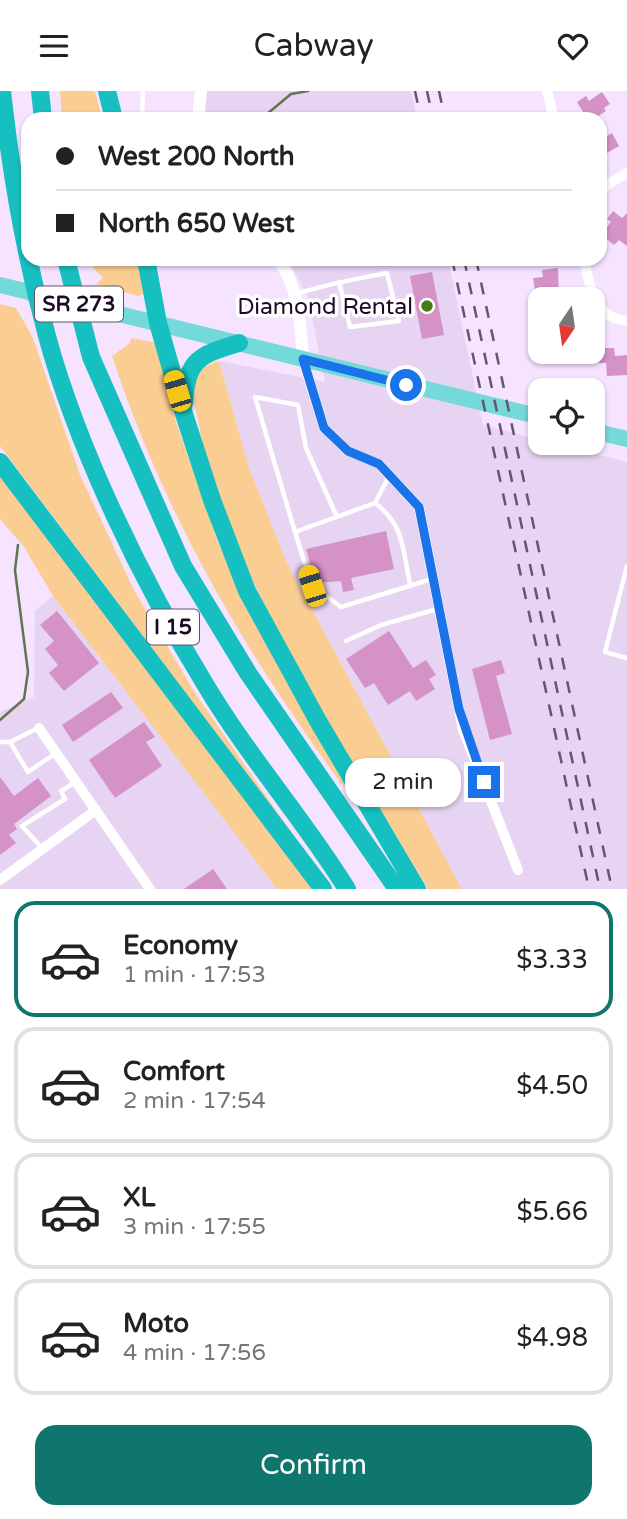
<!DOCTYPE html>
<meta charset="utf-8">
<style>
:root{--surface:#fff;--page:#f2f2f2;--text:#222;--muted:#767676;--line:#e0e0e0;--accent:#0f766e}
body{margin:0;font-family:"Varela Round",sans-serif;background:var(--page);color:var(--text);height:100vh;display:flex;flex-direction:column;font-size:26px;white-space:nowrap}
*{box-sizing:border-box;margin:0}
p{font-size:23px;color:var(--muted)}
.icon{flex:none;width:38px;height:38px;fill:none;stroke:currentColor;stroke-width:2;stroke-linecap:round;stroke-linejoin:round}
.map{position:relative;height:798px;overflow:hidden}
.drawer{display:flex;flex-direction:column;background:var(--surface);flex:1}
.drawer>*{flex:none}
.banner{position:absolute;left:21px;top:21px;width:586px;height:154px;border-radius:21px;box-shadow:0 2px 5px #0004;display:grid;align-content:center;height:154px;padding:0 35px;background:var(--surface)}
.needle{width:46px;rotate:193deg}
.controls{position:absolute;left:528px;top:196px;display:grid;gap:14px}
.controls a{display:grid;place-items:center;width:77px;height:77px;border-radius:14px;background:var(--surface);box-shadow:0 2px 5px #0004;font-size:35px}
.end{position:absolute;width:32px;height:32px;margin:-16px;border:9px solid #1a73e8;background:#fff;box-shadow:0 0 0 4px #fff}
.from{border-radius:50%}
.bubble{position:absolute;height:49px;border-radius:21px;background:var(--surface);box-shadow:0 2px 5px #0004;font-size:23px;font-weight:600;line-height:49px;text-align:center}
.car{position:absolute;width:21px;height:42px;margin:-21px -10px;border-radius:9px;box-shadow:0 0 5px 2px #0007;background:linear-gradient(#f5c518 24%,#345 0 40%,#f5c518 0 76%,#345 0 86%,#f5c518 0)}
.banner b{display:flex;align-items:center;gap:24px;height:66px;font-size:26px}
.banner b+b{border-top:2px solid var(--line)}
.banner i{width:18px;height:18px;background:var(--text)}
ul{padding:12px 0 0;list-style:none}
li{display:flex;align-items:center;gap:21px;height:116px;margin:0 14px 10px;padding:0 21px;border:4px solid var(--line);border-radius:21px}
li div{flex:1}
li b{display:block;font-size:26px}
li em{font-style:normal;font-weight:600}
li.active{border-color:var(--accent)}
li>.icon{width:63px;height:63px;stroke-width:1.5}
.button{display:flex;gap:14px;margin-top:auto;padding:14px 35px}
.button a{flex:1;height:80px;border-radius:21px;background:var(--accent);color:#fff;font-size:28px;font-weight:600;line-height:80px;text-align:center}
header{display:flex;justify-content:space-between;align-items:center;height:91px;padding:0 35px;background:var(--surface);font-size:32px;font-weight:600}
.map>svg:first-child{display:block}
</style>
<header><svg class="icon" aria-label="menu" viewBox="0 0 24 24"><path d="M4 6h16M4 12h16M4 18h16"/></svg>Cabway<svg class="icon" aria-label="heart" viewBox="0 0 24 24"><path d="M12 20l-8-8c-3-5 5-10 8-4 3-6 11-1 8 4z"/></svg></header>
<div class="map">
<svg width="627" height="798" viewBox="0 0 627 798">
<rect width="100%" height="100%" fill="#f5e3ff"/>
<!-- built -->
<path fill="#e7d3f2" d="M206,0H411L417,28H204Z
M288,168H448L483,334L541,349V352H553L627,371V798H462L287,472L249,377L222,280L219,270L325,291L308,206Z
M53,505L277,798H0V621L34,606L35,520Z"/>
<!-- green -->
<path fill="#face93" d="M60,0H95L102,28H62Z
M85,168H139L144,203L138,205L96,193L103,187Z
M0,213L16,217L33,247L80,384L134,499L195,602L295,747L0,355Z
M131,247L157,252L176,331L218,452L352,706C329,677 308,646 287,615C213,505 154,392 112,265L130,252Z
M219,270L249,377L287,472L462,798H428C352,669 266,542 216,400C204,367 199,331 191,297L203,276Z
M0,385L312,798H277L53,505L24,456L0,428Z"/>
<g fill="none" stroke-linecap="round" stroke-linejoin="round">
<!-- stream -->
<path stroke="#5f764f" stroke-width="2.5" d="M261,28L291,3L308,0
M0,629L24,608L28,581L15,479L18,454"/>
</g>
<!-- building -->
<path fill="#d492c7" d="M602,1L610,13L604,17L606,20L594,28L590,21L585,24L577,11L586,5L589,10Z
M612,42L619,55L600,66V49Z
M613,120L622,127L627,122V155L619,149L614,154L601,143L611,131L607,128Z
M558,177L559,208H542L540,199H535L533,187L543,186L542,179Z
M432,181L444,244L422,248L410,185Z
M598,257H614L615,265L627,264V284L607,285L606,272H599Z
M386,440L394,478L351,487L354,499L343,501L341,490L316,492L306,458Z
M57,520L99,572L64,600L49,582L58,574L45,558L54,550L40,534Z
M389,540L413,577L426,569L436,584L429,588L435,598L416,610L410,600L388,614L374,592L365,597L346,568Z
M501,569L505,582L496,585L512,643L490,649L472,578Z
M111,601L123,617L73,651L62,634Z
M144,631L155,646L146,651L162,675L115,707L89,669Z
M0,686L14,705L38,687L51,705L14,733L17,738L9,744L16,752L0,764Z
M213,778L227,798H184Z"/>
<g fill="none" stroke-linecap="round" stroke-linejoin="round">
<!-- service -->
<path stroke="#fff" stroke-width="4.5" d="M142,28L143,0
M386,28L397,25L398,28
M297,203C326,193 356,188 387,182L399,230L350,236L339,191
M375,412C404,433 403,460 410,493
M337,426L306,357L298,314L255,306L295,441L375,412L389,385
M295,441L312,495L341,516L432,488
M627,475L605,561L627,567
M346,550L381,534L437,518
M38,637L10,651L28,681L56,662
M0,651H11
M42,757L22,735L65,708L61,700L76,691"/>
<!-- minor -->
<path stroke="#fff" stroke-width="10" d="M547,0L554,28
M600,98L627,82
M584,168C590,196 593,226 627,230
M303,269L324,337L348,360L379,373L419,416L463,639L518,779
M39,637L150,798
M0,789L96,719"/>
<!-- tertiary -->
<path stroke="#fff" stroke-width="12" d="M198,28L201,0
M278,168C300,199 300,232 303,269"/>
<!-- primary -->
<path stroke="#74d9d9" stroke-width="16" d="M0,194L541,326
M593,340L627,348"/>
<!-- motorway -->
<path stroke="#17c0c0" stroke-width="18" d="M2,0C11,83 25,164 47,245C78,359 143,492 205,593C247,664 303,727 347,798
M40,0L43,28
M107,0L114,28
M66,168L91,266L183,475L248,582L397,798
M146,168L158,232L184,323L212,409L247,500L318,630L417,798
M184,312C187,268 199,264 239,252
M0,371L323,798"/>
<!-- rail -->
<path stroke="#67556f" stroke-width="2.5" stroke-dasharray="12 12" stroke-linecap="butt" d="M415,0L421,28
M427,0L433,28
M439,0L445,28
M452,168L589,798
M464,168L600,798
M476,168L612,798"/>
</g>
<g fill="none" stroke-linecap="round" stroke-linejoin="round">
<!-- route -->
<path stroke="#1a73e8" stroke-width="9" d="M406,294L303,268L324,337L348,360L379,373L419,416L459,618L484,691"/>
</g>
<!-- markers -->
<circle fill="#457c11" stroke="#fff" stroke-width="2.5" cx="427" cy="215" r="7"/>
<g text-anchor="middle" stroke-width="7" stroke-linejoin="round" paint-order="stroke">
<!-- shield labels -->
<g fill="#fff" stroke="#5f5465" stroke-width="2">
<rect x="35" y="195.5" width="88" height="35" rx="5"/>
<rect x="147" y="518.5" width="52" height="35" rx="5"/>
</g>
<g font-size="21" font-weight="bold" fill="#1b0a23">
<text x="79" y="220">SR 273</text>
<text x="173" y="543">I 15</text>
</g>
<!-- poi labels -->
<g font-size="23" fill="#1b0a23" stroke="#fff" text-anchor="end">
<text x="413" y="223">Diamond Rental</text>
</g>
</g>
</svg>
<div class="controls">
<a><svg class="needle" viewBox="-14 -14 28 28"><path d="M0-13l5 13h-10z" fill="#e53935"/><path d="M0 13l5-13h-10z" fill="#767676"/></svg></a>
<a><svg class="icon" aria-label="locate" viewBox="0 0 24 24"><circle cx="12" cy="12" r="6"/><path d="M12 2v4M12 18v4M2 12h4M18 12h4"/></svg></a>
</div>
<i class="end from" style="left:406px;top:294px"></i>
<i class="end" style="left:484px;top:691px"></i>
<div class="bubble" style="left:345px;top:667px;width:116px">2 min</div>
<i class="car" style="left:177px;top:300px;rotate:344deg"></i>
<i class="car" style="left:312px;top:495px;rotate:342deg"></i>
<div class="banner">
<b><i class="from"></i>West 200 North</b>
<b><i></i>North 650 West</b>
</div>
</div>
<section class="drawer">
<ul>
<li class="active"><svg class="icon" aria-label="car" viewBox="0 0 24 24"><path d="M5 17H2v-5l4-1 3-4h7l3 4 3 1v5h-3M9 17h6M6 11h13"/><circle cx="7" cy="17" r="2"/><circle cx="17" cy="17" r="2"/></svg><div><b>Economy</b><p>1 min · 17:53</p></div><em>$3.33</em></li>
<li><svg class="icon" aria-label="car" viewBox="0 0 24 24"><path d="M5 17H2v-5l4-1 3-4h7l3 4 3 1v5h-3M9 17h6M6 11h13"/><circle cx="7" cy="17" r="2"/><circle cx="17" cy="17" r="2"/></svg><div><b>Comfort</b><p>2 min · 17:54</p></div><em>$4.50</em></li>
<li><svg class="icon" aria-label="car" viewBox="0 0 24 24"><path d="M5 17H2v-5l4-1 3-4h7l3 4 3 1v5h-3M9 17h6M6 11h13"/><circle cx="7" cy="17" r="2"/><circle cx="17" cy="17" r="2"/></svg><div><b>XL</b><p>3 min · 17:55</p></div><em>$5.66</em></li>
<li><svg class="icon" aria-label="car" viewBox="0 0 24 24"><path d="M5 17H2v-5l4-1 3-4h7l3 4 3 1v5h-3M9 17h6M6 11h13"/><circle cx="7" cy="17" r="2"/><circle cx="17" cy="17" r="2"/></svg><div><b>Moto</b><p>4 min · 17:56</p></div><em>$4.98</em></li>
</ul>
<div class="button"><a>Confirm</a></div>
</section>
